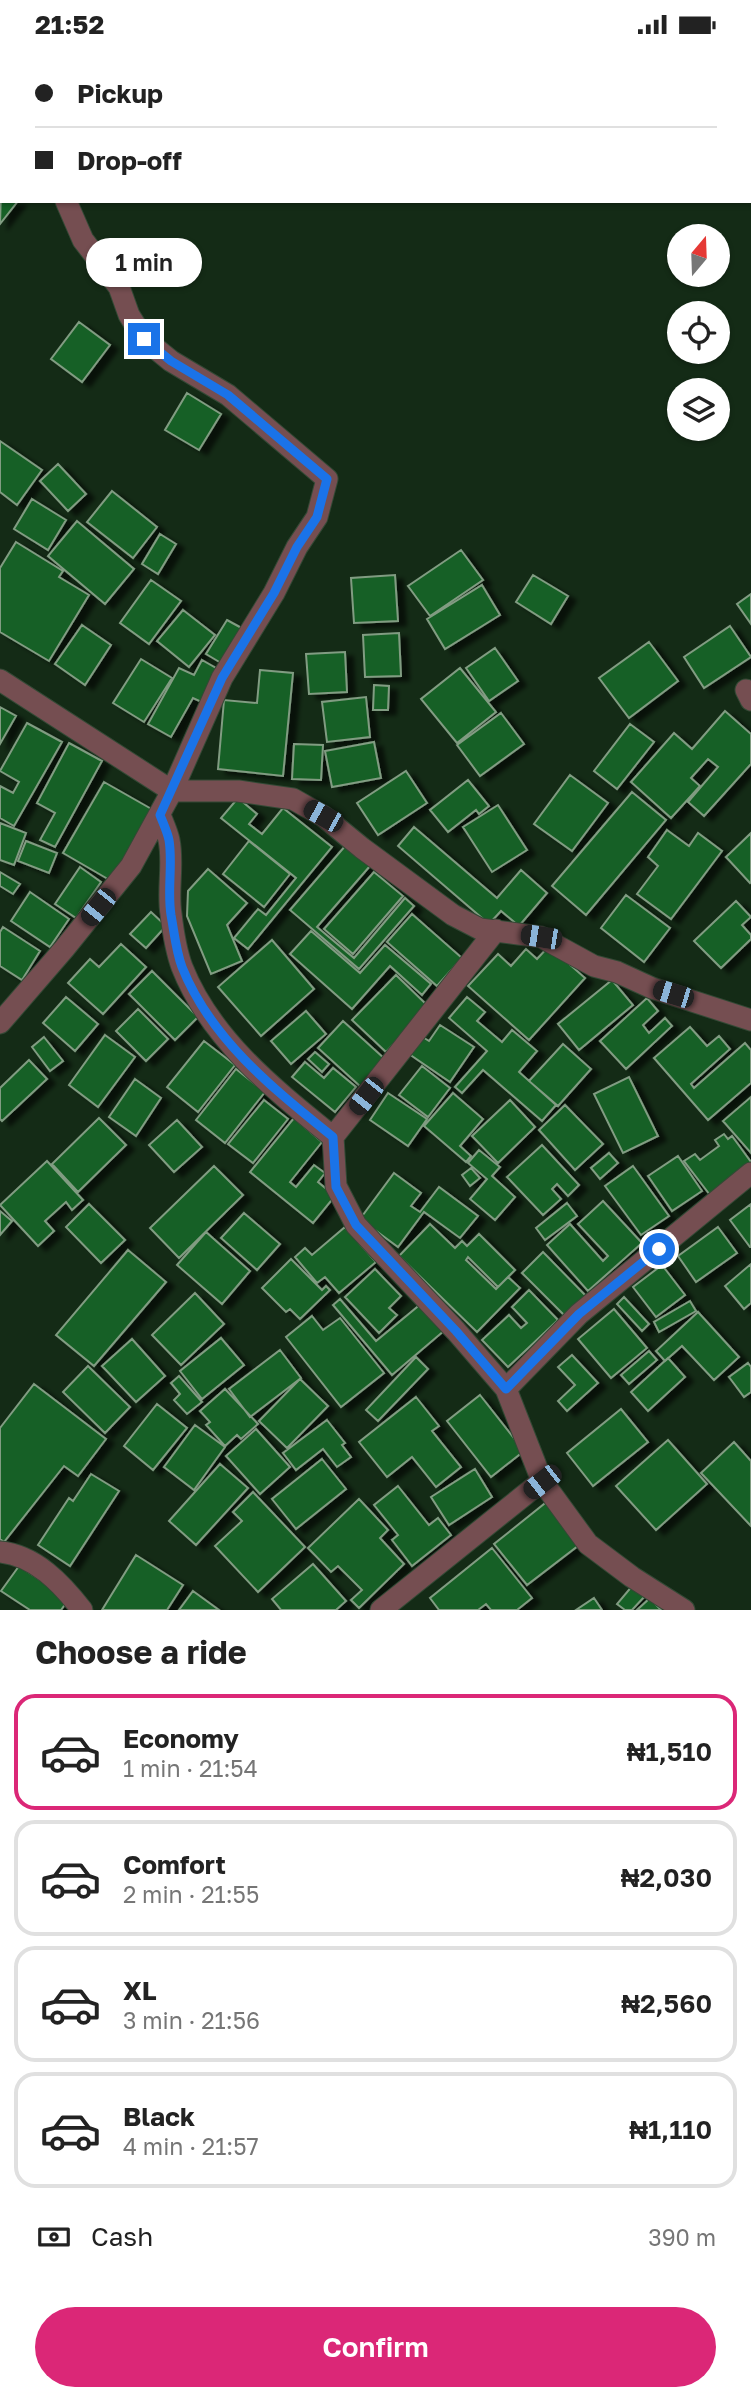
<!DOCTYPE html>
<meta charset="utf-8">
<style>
:root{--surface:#fff;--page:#f2f2f2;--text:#222;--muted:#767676;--line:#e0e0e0;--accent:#db2777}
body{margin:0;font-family:"Golos Text",sans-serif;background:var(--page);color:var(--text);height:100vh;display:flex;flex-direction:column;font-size:26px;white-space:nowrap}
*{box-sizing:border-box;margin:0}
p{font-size:23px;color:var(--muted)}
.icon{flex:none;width:38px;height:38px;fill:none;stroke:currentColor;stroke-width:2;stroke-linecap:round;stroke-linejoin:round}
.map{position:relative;height:1561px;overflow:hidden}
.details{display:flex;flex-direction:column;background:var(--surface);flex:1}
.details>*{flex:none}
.banner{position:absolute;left:0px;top:0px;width:752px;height:154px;box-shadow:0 2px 5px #0004;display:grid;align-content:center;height:154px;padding:0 35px;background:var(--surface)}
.needle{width:46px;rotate:19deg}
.buttons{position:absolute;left:667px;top:175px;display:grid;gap:14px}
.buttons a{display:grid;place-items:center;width:63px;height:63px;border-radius:50%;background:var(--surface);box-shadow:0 2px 5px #0004;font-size:35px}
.end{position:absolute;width:32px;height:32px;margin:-16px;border:9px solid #1a73e8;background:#fff;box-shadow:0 0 0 4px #fff}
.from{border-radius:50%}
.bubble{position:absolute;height:49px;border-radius:24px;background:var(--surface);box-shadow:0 2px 5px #0004;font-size:23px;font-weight:600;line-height:49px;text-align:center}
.car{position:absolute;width:21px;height:42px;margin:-21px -10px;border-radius:9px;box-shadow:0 0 5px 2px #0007;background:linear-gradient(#222 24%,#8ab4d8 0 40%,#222 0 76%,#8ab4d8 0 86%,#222 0)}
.banner b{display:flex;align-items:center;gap:24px;height:66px;font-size:26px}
.banner b+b{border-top:2px solid var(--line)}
.banner i{width:18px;height:18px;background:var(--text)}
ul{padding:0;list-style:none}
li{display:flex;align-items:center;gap:21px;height:116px;margin:0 14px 10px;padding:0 21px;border:4px solid var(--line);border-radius:21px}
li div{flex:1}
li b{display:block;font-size:26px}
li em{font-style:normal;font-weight:600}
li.selected{border-color:var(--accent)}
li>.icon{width:63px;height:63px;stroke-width:1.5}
h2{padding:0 35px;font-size:32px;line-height:84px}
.pay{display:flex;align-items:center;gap:18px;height:77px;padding:0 35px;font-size:26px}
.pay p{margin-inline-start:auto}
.button{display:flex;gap:14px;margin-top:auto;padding:14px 35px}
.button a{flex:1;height:80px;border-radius:42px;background:var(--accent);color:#fff;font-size:28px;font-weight:600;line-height:80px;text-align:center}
.status{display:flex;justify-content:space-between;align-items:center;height:49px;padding:0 35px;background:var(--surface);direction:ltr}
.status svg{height:19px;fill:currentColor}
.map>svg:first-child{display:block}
</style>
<div class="status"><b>21:52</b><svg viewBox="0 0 49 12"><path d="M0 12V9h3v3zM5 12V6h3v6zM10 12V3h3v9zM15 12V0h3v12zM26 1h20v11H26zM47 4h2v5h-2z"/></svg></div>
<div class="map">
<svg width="751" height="1561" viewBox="0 0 751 1561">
<defs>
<filter id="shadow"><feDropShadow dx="8" dy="4.5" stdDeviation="2" flood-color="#0009"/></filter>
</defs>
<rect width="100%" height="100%" fill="#142b16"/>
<!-- building -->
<path fill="#166125" stroke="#819c82" stroke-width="2" filter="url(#shadow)" d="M2,109V152H18L0,175Z
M79,273L110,296L82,333L51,310Z
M187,344L221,365L199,401L165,381Z
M0,392L42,421L17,456L0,443Z
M58,415L86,445L68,462L40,432Z
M112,442L157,478L133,509L87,473Z
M32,450L66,471L48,501L14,480Z
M77,472L134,520L105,555L48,507Z
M160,485L176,495L158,525L142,515Z
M16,493L63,522L59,528L89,546L49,612L0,583V519Z
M461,501L483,531L430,567L408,537Z
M395,526L398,572L354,574L351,529Z
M533,526L568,547L551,575L516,553Z
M151,531L181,552L149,595L120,574Z
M482,536L500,566L445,600L427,570Z
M751,545V575L737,555Z
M183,561L215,586L189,618L157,592Z
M227,571L247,582L226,617L206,605Z
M82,576L111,596L85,636L55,615Z
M730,577L751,608L704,639L684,608Z
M399,584L401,627L365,628L363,586Z
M649,593L678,632L629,669L599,629Z
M495,599L518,632L489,652L466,619Z
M345,603L347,643L309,645L306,605Z
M141,610L172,629L144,673L113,654Z
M202,611L223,623L206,655L193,649L171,688L148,675L179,619L194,626Z
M460,619L496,663L457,694L421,650Z
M260,621L293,624L283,727L218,720L224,651L257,654Z
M374,636L389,637L388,661H373Z
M366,648L370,688L327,693L322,653Z
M0,658L16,667L0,695Z
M725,662L751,685V715L704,767L688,753L718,718L708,710L691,729L700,737L671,769L631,733L674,684L692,700Z
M501,664L524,695L480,727L457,696Z
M27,674L62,693L14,777L0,769V737L13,744L19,733L0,722Z
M630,675L654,693L617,740L594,722Z
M374,693L381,729L332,738L325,702Z
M69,694L102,712L55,798L40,791L55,764L37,754Z
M294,695L323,696L321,731L292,730Z
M406,722L427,754L378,786L357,754Z
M570,726L608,754L572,802L534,775Z
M468,731L489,757L479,765L476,761L448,783L430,761Z
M104,733L155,762L113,833L63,804Z
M632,743L666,771L586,866L552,837Z
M238,749L257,765L249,775L262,785L283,759L332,798L248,900L234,889L258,860L266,866L296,829L221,769Z
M498,756L527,801L492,823L463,778Z
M0,774L26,784L14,816L0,811Z
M414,778L497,849L521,821L547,844L519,877L501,862L489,875L398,797Z
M667,781L689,797L698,784L722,802L671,870L637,845L658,817L648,808Z
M751,784V833L750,834L726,808Z
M26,792L57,804L49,824L18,812Z
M249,792L290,825L264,858L223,825Z
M346,796L370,817L317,878L354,909L405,849L414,857L359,920L290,861Z
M80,818L101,833L76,869L55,855Z
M208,820L247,854L227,876L242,912L211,925L187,867L188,842Z
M0,823L20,835L13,845L0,837Z
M374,823L403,847L353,905L324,880Z
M30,843L69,870L50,898L11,872Z
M626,846L670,879L644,913L601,879Z
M736,852L751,868L742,876L751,886V890L721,919L694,892Z
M151,863L166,877L146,899L130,885Z
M412,865L462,909L437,937L387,893Z
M3,878L40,902L22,931L0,917V883Z
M311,882L360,924L385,896L431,935L422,946L390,917L352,960L290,905Z
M272,891L314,940L261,987L218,938Z
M121,895L146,918L103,965L68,934L90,910L99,918Z
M549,897L585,929L529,991L468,937L498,905L511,917L526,900L537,910Z
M152,922L198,968L175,991L129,945Z
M396,926L429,958L386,1003L352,971Z
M612,931L633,956L579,1001L558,975Z
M66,948L98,975L75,1002L43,974Z
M467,948L485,963L477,972L502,993L512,981L537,1002L519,1023L556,1056L542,1072L483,1021L462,1044L455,1038L487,1002L449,969Z
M647,949L658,962L643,976L649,984L665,969L672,977L626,1020L600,992Z
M138,960L168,990L146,1012L116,982Z
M306,962L326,985L291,1015L271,992Z
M343,972L386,1011L361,1038L318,999Z
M440,976L474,998L450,1033L409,1005L421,987L429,992Z
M690,978L707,997L719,987L730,1000L691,1035L694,1039L745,994L751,1001V1034L708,1071L654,1009Z
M105,986L135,1008L98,1058L69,1036Z
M44,988L63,1012L50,1022L32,998Z
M204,992L235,1016L198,1063L167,1038Z
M563,995L591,1020L558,1057L529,1032Z
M315,1003L329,1015L322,1023L308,1010Z
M29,1011L47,1030L2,1072L0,1070V1039Z
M305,1013L324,1029L333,1019L356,1038L335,1063L292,1028Z
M422,1017L450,1039L428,1068L399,1046Z
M236,1020L265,1043L225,1094L196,1071Z
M629,1028L658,1087L623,1104L594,1045Z
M135,1030L161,1049L136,1087L109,1068Z
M388,1044L427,1070L408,1097L370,1071Z
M453,1044L483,1070L460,1097L471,1107L466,1113L424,1077Z
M751,1048V1104L723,1072Z
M264,1051L288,1070L253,1114L228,1095Z
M510,1051L535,1078L498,1114L472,1087Z
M565,1056L603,1095L575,1121L539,1081Z
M99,1069L126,1096L78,1143L52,1115Z
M294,1069L322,1093L290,1133L296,1138L314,1116L325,1124L318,1133L335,1147L313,1174L250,1123Z
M177,1071L202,1098L174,1123L149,1096Z
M724,1085L728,1090L732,1087L751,1113V1117L710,1146L684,1112L695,1105L700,1111L719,1097L715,1091Z
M542,1096L579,1136L568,1147L557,1135L552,1140L561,1150L543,1166L507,1128Z
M479,1101L500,1118L492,1127L515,1148L495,1171L470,1150L487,1130L468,1114Z
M609,1104L618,1114L600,1130L591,1119Z
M678,1107L702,1142L672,1162L648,1127Z
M47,1112L83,1151L72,1161L66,1153L45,1172L54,1182L38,1197L0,1156Z
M214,1117L243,1146L179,1209L150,1179Z
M633,1117L669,1167L641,1186L605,1137Z
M471,1119L480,1129L470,1137L462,1126Z
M394,1124L421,1144L411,1157L420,1163L439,1138L478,1167L460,1189L424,1163L398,1198L360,1170Z
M603,1152L642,1194L588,1242L547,1196L570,1175L603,1212L608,1207L578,1175Z
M567,1154L577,1167L545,1191L536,1179Z
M89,1155L125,1191L101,1214L66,1178Z
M751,1155V1198H750L730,1171Z
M0,1162L12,1172L0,1186Z
M244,1164L280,1195L257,1221L221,1189Z
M430,1175L455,1199L462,1192L467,1197L479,1185L515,1221L498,1238L468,1208L466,1211L496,1240L508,1228L520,1239L477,1283L399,1207Z
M345,1178L376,1213L339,1244L325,1228L317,1234L295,1208L305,1199L312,1206Z
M718,1178L737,1204L696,1233L678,1207Z
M206,1183L250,1222L222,1255L177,1216Z
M128,1201L166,1233L94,1317L56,1286Z
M543,1203L587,1248L566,1268L522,1224Z
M291,1210L322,1241L326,1237L330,1241L300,1270L290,1260L286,1263L262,1239Z
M751,1215V1254L744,1260L725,1237Z
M662,1216L685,1246L656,1268L633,1238Z
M375,1220L401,1247L389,1259L397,1266L379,1284L345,1248Z
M529,1241L558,1271L508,1318L482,1291L509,1266L521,1279L527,1274L512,1258Z
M195,1244L224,1275L181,1316L152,1286Z
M624,1248L649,1275L642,1282L617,1255Z
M340,1250L376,1292L422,1254L445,1281L392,1326L333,1256Z
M690,1252L696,1262L659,1283L654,1273Z
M614,1260L647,1299L611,1329L578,1290Z
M698,1263L739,1308L714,1331L682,1297L665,1312L656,1302Z
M312,1267L323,1281L340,1269L384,1324L341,1358L286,1288Z
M221,1289L244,1316L202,1350L180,1322Z
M132,1290L165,1327L136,1353L102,1317Z
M280,1301L301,1329L250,1368L229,1340Z
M649,1302L657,1311L629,1335L621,1326Z
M572,1306L598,1334L567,1362L558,1352L575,1336L558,1318Z
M416,1308L428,1320L378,1372L366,1361Z
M668,1309L685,1328L648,1362L631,1343Z
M748,1314L751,1318V1343L744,1348L729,1328Z
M88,1317L130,1358L105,1384L63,1343Z
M179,1327L202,1353L187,1365L174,1351L180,1345L171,1334Z
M300,1330L328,1357L287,1399L259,1372Z
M34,1335L106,1390L78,1427L64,1417L4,1493L0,1490V1379Z
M225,1340L258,1375L241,1390L237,1386L225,1397L206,1376L210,1373L200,1362Z
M480,1346L524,1402L491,1428L447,1372Z
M416,1348L439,1377L432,1382L461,1418L436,1438L412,1408L387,1428L359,1393Z
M157,1355L187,1379L153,1421L124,1397Z
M621,1360L648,1393L593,1437L567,1404Z
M327,1371L345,1394L342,1396L351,1408L337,1418L323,1400L296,1421L283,1404Z
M195,1376L225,1398L194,1441L164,1418Z
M256,1380L290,1418L260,1445L226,1407Z
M668,1391L707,1435L656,1481L616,1437Z
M734,1393L751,1412V1477L701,1424Z
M322,1410L346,1440L296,1480L272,1450Z
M220,1415L248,1439L196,1496L169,1472Z
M475,1420L492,1448L449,1476L431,1448Z
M91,1425L119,1442L70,1517L38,1496L69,1449L73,1452Z
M398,1437L429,1476L438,1469L451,1486L412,1517L392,1491L398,1486L374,1456Z
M253,1443L305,1498L258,1543L215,1497L242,1472L233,1463Z
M359,1450L388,1481L380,1489L404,1515L359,1559L351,1551L362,1541L338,1517L331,1523L308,1499Z
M549,1451L583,1493L527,1536L494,1495Z
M492,1499L532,1549L517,1561H491L486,1555L478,1561H439L430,1549Z
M136,1506L183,1536L167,1561H102Z
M313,1515L346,1552L336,1561H281L272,1550Z
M19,1517L69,1550L61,1561H30L1,1542Z
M633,1536L645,1547L632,1561H625L617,1555Z
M193,1542L219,1561H179Z
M594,1549L602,1561H576Z
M650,1549L661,1561H637Z"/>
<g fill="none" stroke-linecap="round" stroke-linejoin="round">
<defs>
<path id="street" d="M0,50L2,52
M0,631L172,742H238L293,750L323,767L362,799L453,866L480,880L541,888L594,917L617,923L652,939L751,971
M746,641L751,651
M160,766C163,774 167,782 169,791C174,815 167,841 171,865C173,882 176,902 182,918C211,991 275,1041 333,1088
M496,881L333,1088L336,1137L356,1176L456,1282L506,1340
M0,974L64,900L131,817L172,742L222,629L274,544L297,498L317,468L327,430L228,346L171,312L144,290L129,266L119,238L83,191L66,152
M0,1503C35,1506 62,1535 82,1561
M381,1561L542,1432
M684,1561L632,1528L588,1495L542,1432L506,1340L579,1265L751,1124"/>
</defs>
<!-- street casing -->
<use href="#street" stroke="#334935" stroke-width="23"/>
<!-- street -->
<use href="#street" stroke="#754e51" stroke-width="21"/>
</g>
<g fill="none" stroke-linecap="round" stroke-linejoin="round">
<!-- route -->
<path stroke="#1a73e8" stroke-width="9" d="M144,290L171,312L228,346L327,430L317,468L297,498L274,544L222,629L160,766C163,774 167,782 169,791C173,815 167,841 171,866C174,882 176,902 182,918C211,991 275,1041 333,1088L336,1138L356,1176L456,1282L506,1340L579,1265L659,1200"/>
</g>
</svg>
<div class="buttons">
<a><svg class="needle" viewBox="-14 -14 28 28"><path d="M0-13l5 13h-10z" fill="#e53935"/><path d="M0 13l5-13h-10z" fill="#767676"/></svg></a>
<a><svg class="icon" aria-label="locate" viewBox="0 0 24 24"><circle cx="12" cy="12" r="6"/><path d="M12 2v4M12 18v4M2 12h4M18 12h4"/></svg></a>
<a><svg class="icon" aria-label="layers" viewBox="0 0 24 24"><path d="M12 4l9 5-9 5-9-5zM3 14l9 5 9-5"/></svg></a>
</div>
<i class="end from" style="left:659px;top:1200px"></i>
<i class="end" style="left:144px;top:290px"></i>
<div class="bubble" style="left:86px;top:189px;width:116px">1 min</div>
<i class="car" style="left:323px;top:767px;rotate:299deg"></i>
<i class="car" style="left:98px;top:858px;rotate:219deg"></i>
<i class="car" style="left:541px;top:888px;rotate:279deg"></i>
<i class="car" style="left:673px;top:945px;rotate:287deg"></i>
<i class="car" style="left:366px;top:1047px;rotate:218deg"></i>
<i class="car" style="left:542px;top:1433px;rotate:232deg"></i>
<div class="banner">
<b><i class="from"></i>Pickup</b>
<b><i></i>Drop-off</b>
</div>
</div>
<section class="details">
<h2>Choose a ride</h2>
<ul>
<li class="selected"><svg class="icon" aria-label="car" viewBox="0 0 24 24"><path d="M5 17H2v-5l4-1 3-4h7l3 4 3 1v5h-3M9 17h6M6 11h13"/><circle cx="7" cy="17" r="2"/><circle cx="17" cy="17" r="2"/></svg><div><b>Economy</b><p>1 min · 21:54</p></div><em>₦1,510</em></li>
<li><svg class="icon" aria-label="car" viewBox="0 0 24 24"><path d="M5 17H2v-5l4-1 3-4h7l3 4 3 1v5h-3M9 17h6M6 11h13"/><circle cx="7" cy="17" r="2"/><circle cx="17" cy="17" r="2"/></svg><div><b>Comfort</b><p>2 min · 21:55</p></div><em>₦2,030</em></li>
<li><svg class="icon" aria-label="car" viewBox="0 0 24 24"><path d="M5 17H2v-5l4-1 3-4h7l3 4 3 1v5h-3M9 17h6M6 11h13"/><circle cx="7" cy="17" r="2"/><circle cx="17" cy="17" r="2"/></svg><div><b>XL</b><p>3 min · 21:56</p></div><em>₦2,560</em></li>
<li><svg class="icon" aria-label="car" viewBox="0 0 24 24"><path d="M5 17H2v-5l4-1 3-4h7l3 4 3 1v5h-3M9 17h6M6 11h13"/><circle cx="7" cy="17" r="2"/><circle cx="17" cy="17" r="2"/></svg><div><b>Black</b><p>4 min · 21:57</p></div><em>₦1,110</em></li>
</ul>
<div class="pay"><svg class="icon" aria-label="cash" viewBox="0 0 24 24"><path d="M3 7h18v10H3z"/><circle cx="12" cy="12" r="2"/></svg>Cash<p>390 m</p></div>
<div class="button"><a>Confirm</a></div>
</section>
